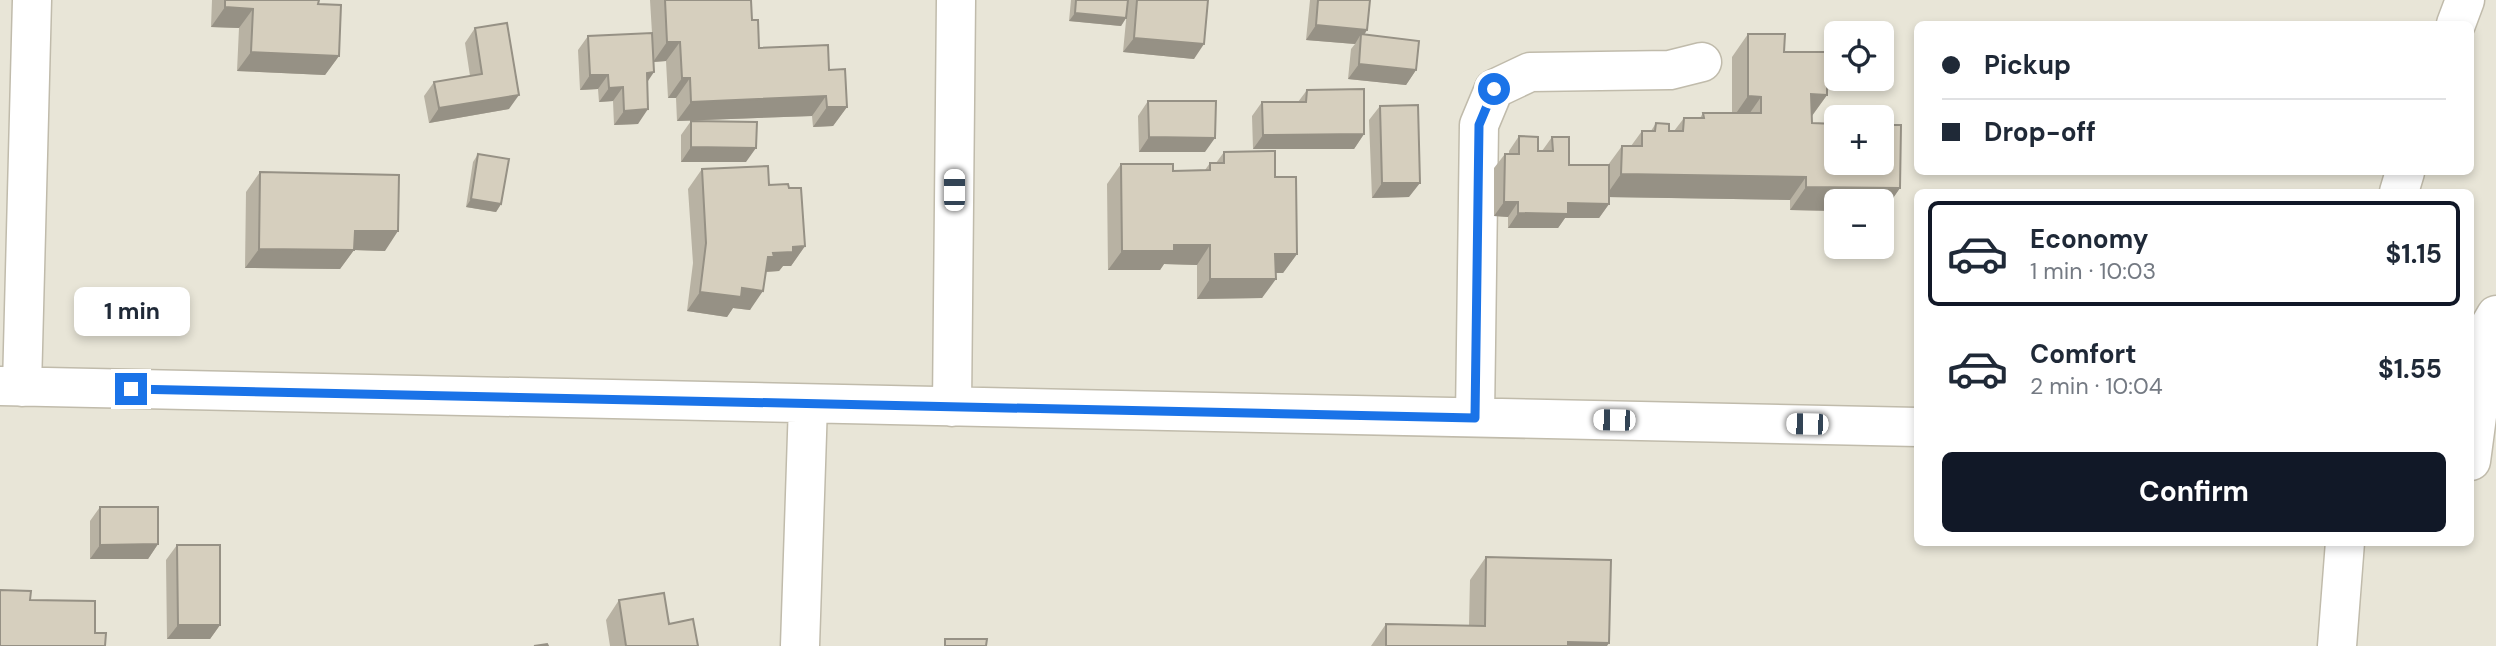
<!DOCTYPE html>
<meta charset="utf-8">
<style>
:root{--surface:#fff;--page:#f2f2f3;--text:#1f2937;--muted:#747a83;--line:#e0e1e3;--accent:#111827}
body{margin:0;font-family:"DM Sans",sans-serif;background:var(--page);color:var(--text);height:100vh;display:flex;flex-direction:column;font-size:26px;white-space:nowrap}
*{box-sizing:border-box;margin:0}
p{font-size:23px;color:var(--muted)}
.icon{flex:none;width:38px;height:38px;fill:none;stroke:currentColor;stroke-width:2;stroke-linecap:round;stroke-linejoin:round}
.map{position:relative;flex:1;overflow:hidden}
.details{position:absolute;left:1914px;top:189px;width:560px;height:357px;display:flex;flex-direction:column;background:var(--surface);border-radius:10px;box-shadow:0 4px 10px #0003}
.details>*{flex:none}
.guide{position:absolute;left:1914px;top:21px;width:560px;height:154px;border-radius:10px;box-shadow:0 4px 10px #0003;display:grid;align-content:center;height:154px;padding:0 28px;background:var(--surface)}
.tools{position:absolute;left:1824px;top:21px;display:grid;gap:14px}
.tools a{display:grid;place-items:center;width:70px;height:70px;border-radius:10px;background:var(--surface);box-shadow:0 4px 10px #0003;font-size:35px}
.end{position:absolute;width:32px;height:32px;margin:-16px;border:9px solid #1a73e8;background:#fff;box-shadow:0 0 0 4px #fff}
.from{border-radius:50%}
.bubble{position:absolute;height:49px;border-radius:10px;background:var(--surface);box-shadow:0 4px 10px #0003;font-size:23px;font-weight:700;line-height:49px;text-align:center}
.car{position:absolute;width:21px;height:42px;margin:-21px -10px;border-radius:9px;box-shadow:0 0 5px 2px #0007;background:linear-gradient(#fff 24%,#345 0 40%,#fff 0 76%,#345 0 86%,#fff 0)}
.guide b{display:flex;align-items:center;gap:24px;height:66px;font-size:26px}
.guide b+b{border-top:2px solid var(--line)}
.guide i{width:18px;height:18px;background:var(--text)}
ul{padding:12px 0 0;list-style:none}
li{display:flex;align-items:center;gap:21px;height:105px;margin:0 14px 10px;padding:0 14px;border:4px solid transparent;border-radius:10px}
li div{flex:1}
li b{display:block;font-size:26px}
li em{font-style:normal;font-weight:700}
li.active{border-color:var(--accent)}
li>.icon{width:63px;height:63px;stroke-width:1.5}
.action{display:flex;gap:14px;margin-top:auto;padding:14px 28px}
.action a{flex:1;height:80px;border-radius:10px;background:var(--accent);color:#fff;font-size:28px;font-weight:700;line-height:80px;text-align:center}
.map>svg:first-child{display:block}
</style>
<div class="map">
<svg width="2496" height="646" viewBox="0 0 2496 646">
<rect width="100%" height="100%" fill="#f4f2e9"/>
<!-- residential -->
<path fill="#e8e5d7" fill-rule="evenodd" d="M0,0H2496V646H0ZM1918,24H2471V172H1918ZM1836,33H1881V79H1836ZM1836,117H1881V163H1836ZM1918,192H2471V542H1918ZM1836,201H1881V247H1836Z"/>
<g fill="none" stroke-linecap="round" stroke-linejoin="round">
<defs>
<path id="minor" d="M2456,24L2465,0
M2399,192L2405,172
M0,386L1918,427
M22,387L32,0
M952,407L956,0
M1475,417L1479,125L1494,89L1530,72L1670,70L1702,62
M2471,461L2489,327L2496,315
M800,646L808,404
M2337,646L2345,542"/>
</defs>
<!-- minor casing -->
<use href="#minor" stroke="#c0bbab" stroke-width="41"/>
<!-- minor -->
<use href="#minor" stroke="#fff" stroke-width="38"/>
</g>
<!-- wall -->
<path fill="#b8b2a3" d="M212,0H319L318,4L339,56L325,75L237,71L239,28L211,27Z
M650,0H751L752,20L759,48L829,70L847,107L833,126L813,127L812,116L677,121L676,98H668L666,61L653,62L647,82L638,124L614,125L613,101L599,102L598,89L580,90L578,50L588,36L652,33Z
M1071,0H1128L1126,18L1121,26L1069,21Z
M1128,0H1208L1194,59L1123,52Z
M1310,0H1370L1367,30L1364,35L1416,70L1406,85L1348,79L1351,49L1355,44L1306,40Z
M475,28L509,109L429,123L424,96L434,82L470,76L465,43Z
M1748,34L1784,52L1827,95L1812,116V123L1900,188L1884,211H1881V201H1836V211L1790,210V200L1609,197V204L1599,218H1565L1558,228H1508V217L1494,216V168L1505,154H1509V151L1519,136L1538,151H1542L1552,137L1569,165H1608L1622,146H1631L1642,131H1651L1656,123L1669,131H1674L1684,118H1700L1703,113H1732V57Z
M1307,90L1364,134L1354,149H1253L1252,116L1262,102H1298Z
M1148,101L1205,152H1139L1138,116Z
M1380,106L1409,197L1372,198L1369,120Z
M691,121L746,162H681V135Z
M1224,152L1275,177L1297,254L1283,273H1275L1262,298L1197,299V265L1164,264L1160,270H1108L1107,184L1121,164L1173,171L1205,170L1210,163H1216Z
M478,154L501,204L496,212L466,207L473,162Z
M702,169L789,188L805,246L791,266H783L779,271L766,272L750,310L733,308L727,317L687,311L693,263L688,189Z
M260,172L385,251L354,250L340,269L245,268L246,192Z
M100,507L158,544L148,559H90V521Z
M177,545L220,625L210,639H167L166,560Z
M1486,557L1607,646H1371L1386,624L1469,626L1470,580Z
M619,600L669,624L698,646H610L606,620Z"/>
<!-- shaded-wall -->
<path fill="#969185" d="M225,7L253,9L239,28L211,27Z
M1075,13L1126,18L1121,26L1069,21Z
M1316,25L1367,30L1361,39V34L1355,44L1306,40Z
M1134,38L1204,44L1194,59L1123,52Z
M667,42H680L666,61L653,62Z
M251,52L339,56L325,75L237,71Z
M1359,64L1416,70L1406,85L1348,79Z
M654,72L644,87L647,73Z
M590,75H608L598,89L580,90Z
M682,78H690L676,98H668Z
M623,87L613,101L599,102L609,88Z
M1811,94L1827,95L1811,117Z
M519,95L509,109L429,123L439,108Z
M826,96L812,116L677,121L691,102Z
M1748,96L1761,97L1745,120L1732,119Z
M827,107H847L833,126L813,127Z
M648,109L638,124L614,125L624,111Z
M1364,134L1354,149H1253L1263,135Z
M1149,137L1215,138L1205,152H1139Z
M691,147L756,148L746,162H681Z
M1621,174L1806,177L1790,200L1605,197Z
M1382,183H1420L1409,197L1372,198Z
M1806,187L1900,188L1884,211H1881V201H1836V211L1790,210Z
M471,199L501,204L496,212L466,207Z
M1504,202H1518L1508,217L1494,216Z
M1568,203L1609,204L1599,218H1565L1558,228H1508L1518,213Z
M355,231H398L385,251L354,250L340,269L245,268L259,249Z
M1174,245H1210L1197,265L1164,264L1160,270H1108L1122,251Z
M805,246L791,266H783L779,271L763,272L768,257L773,253L793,247Z
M1275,254H1297L1283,273H1262Z
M1210,279H1276L1262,298L1197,299Z
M742,288L763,291L750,310L733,308L727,317L687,311L700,292Z
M158,544L148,559H90L100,545Z
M178,625H220L210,639H167Z
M1568,642L1609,643L1607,646H1565Z"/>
<!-- building -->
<path fill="#d6cfbe" stroke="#969185" stroke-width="2" d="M225,0H319L318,4L341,5L339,56L251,52L253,9L225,7Z
M665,0H751L752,20H758L759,48L828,45L829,70L845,69L847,107H827L826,96L691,102L690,78H682L680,42H667Z
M1076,0H1128L1126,18L1075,13Z
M1137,0H1208L1204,44L1134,38Z
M1318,0H1370L1367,30L1316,25Z
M507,23L519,95L439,108L434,82L482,74L475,28Z
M652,33L654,72L647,73L648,109L624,111L623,87L609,88L608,75H590L588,36Z
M1361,34L1419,41L1416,70L1359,64Z
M1748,34H1785L1784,52H1827V95L1811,94L1812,123L1836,124V163H1881V125H1901L1900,188L1806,187V177L1621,174L1622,146H1642V131H1655L1656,123L1669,124V131H1683L1684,118H1704L1703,113H1761V97L1748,96Z
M1364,89V134L1263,135L1262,102H1306L1307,90Z
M1148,101H1216L1215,138L1149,137Z
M1418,105L1420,183H1382L1380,106Z
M691,121L757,122L756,148L691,147Z
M1519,136L1538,137V151H1553L1552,137H1569V165H1609V204L1568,203V214L1518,213V202H1504L1505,154H1519Z
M1275,151V177H1296L1297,254H1275L1276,279H1210V245H1174V251H1122L1121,164H1173V171L1210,170V163H1224V152Z
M478,154L509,159L501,204L471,199Z
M768,166L769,185L788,184L789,188H801L805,246L793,247V252L773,253L774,257H768L763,291L742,288L741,297L700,292L706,243L702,169Z
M260,172L399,175L398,231H355L354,250L259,249Z
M100,507H158V544L100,545Z
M177,545H220V625H178Z
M1486,557L1611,560L1609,643L1568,642V646H1386V624L1485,626Z
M0,590L31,591L30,600L95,601V633H106L105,646H0Z
M664,593L669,624L693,619L698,646H626L619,600Z
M945,639H987L986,646H945Z
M547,644L548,646H534Z"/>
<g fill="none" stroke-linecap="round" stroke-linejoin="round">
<!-- route -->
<path stroke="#1a73e8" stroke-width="9" d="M131,389L1475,418L1479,125L1494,89"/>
</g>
</svg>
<div class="tools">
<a><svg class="icon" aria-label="locate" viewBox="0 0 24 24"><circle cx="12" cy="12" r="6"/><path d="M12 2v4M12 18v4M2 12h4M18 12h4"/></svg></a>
<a>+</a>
<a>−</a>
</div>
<i class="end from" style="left:1494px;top:89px"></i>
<i class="end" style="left:131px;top:389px"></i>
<div class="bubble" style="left:74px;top:287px;width:116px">1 min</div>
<i class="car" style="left:954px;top:190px;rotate:0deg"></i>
<i class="car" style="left:1614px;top:420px;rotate:271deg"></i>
<i class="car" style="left:1807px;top:424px;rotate:271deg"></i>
<div class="guide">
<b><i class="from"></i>Pickup</b>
<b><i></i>Drop-off</b>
</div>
<section class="details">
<ul>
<li class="active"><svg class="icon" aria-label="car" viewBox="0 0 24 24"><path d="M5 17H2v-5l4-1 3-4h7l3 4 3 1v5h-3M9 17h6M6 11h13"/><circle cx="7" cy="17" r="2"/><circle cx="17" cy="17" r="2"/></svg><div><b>Economy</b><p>1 min · 10:03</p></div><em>$1.15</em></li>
<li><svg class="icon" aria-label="car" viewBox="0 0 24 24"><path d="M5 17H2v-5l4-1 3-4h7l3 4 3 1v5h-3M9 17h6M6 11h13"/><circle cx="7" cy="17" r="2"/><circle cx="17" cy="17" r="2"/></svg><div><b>Comfort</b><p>2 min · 10:04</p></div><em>$1.55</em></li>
</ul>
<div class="action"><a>Confirm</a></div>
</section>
</div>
